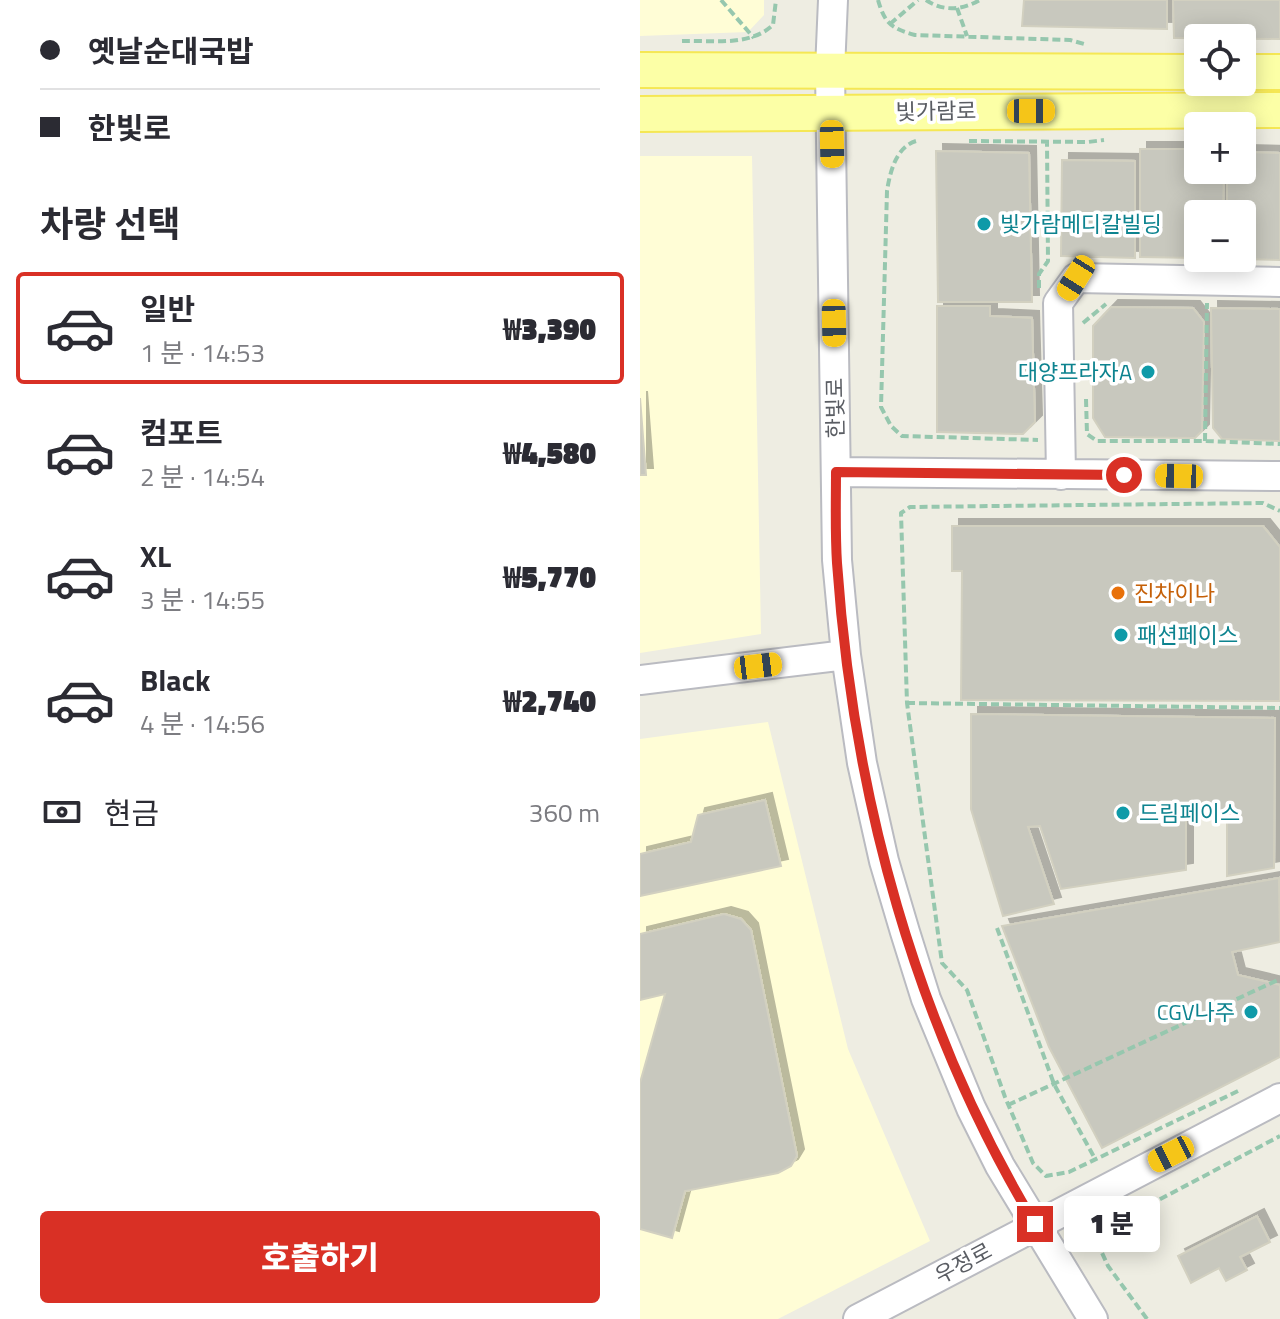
<!DOCTYPE html>
<html lang="ko">
<meta charset="utf-8">
<style>
:root{--surface:#fff;--page:#f7f7f7;--text:#2b2b33;--muted:#7c7c81;--line:#e1e1e2;--accent:#d93025}
body{margin:0;font-family:"Titillium Web","Noto Sans KR",sans-serif;background:var(--page);color:var(--text);height:100vh;display:flex;flex-direction:column;font-size:30px;white-space:nowrap}
*{box-sizing:border-box;margin:0}
p{font-size:26px;color:var(--muted)}
.icon{flex:none;width:44px;height:44px;fill:none;stroke:currentColor;stroke-width:2;stroke-linecap:round;stroke-linejoin:round}
.map{position:relative;flex:1;overflow:hidden}
.panel{display:flex;flex-direction:column;background:var(--surface);width:640px}
.panel>*{flex:none}
.banner{display:grid;align-content:center;height:176px;padding:0 40px;background:var(--surface)}
.controls{position:absolute;left:544px;top:24px;display:grid;gap:16px}
.controls a{display:grid;place-items:center;width:72px;height:72px;border-radius:8px;background:var(--surface);box-shadow:0 4px 20px #0003;font-size:40px}
.end{position:absolute;width:36px;height:36px;margin:-18px;border:10px solid #d93025;background:#fff;box-shadow:0 0 0 4px #fff}
.from{border-radius:50%}
.bubble{position:absolute;height:56px;border-radius:8px;background:var(--surface);box-shadow:0 4px 20px #0003;font-size:26px;font-weight:800;line-height:56px;text-align:center}
.car{position:absolute;width:24px;height:48px;margin:-24px -12px;border-radius:10px;box-shadow:0 0 6px 2px #0007;background:linear-gradient(#f5c518 24%,#345 0 40%,#f5c518 0 76%,#345 0 86%,#f5c518 0)}
.banner b{display:flex;align-items:center;gap:28px;height:76px;font-size:30px}
.banner b+b{border-top:2px solid var(--line)}
.banner i{width:20px;height:20px;background:var(--text)}
ul{padding:0;list-style:none}
li{display:flex;align-items:center;gap:24px;height:112px;margin:0 16px 12px;padding:0 24px;border:4px solid transparent;border-radius:8px}
li div{flex:1}
li b{display:block;font-size:30px}
li em{font-style:normal;font-weight:800}
li.current{border-color:var(--accent)}
li>.icon{width:72px;height:72px;stroke-width:1.5}
h2{padding:0 40px;font-size:36px;line-height:96px}
.pay{display:flex;align-items:center;gap:20px;height:88px;padding:0 40px;font-size:30px}
.pay p{margin-inline-start:auto}
.button{display:flex;gap:16px;margin-top:auto;padding:16px 40px}
.button a{flex:1;height:92px;border-radius:8px;background:var(--accent);color:#fff;font-size:32px;font-weight:800;line-height:92px;text-align:center}
main{display:flex;flex:1;min-height:0}
.map>svg:first-child{display:block}
</style>
<main>
<section class="panel">
<div class="banner">
<b><i class="from"></i>옛날순대국밥</b>
<b><i></i>한빛로</b>
</div>
<h2>차량 선택</h2>
<ul>
<li class="current"><svg class="icon" aria-label="car" viewBox="0 0 24 24"><path d="M5 17H2v-5l4-1 3-4h7l3 4 3 1v5h-3M9 17h6M6 11h13"/><circle cx="7" cy="17" r="2"/><circle cx="17" cy="17" r="2"/></svg><div><b>일반</b><p>1 분 · 14:53</p></div><em>₩3,390</em></li>
<li><svg class="icon" aria-label="car" viewBox="0 0 24 24"><path d="M5 17H2v-5l4-1 3-4h7l3 4 3 1v5h-3M9 17h6M6 11h13"/><circle cx="7" cy="17" r="2"/><circle cx="17" cy="17" r="2"/></svg><div><b>컴포트</b><p>2 분 · 14:54</p></div><em>₩4,580</em></li>
<li><svg class="icon" aria-label="car" viewBox="0 0 24 24"><path d="M5 17H2v-5l4-1 3-4h7l3 4 3 1v5h-3M9 17h6M6 11h13"/><circle cx="7" cy="17" r="2"/><circle cx="17" cy="17" r="2"/></svg><div><b>XL</b><p>3 분 · 14:55</p></div><em>₩5,770</em></li>
<li><svg class="icon" aria-label="car" viewBox="0 0 24 24"><path d="M5 17H2v-5l4-1 3-4h7l3 4 3 1v5h-3M9 17h6M6 11h13"/><circle cx="7" cy="17" r="2"/><circle cx="17" cy="17" r="2"/></svg><div><b>Black</b><p>4 분 · 14:56</p></div><em>₩2,740</em></li>
</ul>
<div class="pay"><svg class="icon" aria-label="cash" viewBox="0 0 24 24"><path d="M3 7h18v10H3z"/><circle cx="12" cy="12" r="2"/></svg>현금<p>360 m</p></div>
<div class="button"><a>호출하기</a></div>
</section>
<div class="map">
<svg width="640" height="1319" viewBox="0 0 640 1319">
<defs>
<filter id="shadow"><feDropShadow dx="7" dy="-7" stdDeviation="0" flood-color="#0004"/></filter>
</defs>
<rect width="100%" height="100%" fill="#eeede2"/>
<!-- commercial -->
<path fill="#fffdd6" d="M0,0H124V15L108,32L0,36Z
M0,156H112L121,634L0,653Z
M128,722L208,1049L290,1241L138,1319H0V739Z"/>
<!-- building -->
<path fill="#c8c8be" stroke="#d2d0c0" stroke-width="2" filter="url(#shadow)" d="M384,0H527V29L382,26Z
M533,0H640V39L534,38Z
M500,149H558V170H584L583,214H558V258L500,257Z
M296,151L389,153L392,302H298Z
M602,152L640,153V260L600,259L602,214H587V170H602Z
M422,160L495,161V258L421,256Z
M297,306H350V316L392,318L395,422L383,434L297,432Z
M471,307L553,308L564,322L562,431L555,438L465,437L453,418V326Z
M571,308L640,309V441L582,439L573,428Z
M0,398L6,475H0Z
M312,526H623L640,547V701L321,700L322,571H312Z
M331,714L635,718L634,868L587,876V819L546,818V870L421,889L400,826L388,827L414,904L363,916L331,809Z
M125,800L141,866L0,896V854L51,842L58,815Z
M639,878L640,942L592,952L598,975L640,985V1057L462,1148L409,1047L362,926Z
M84,914L101,919L111,930L157,1156L151,1166L138,1173L45,1191L32,1238L0,1229V1083L25,994L0,1000V934Z
M617,1216L630,1242L600,1257L607,1270L586,1281L579,1268L551,1283L538,1256Z"/>
<g fill="none" stroke-linecap="round" stroke-linejoin="round">
<defs>
<path id="minor" d="M193,0L190,70L197,560L206,655L222,763L244,861L265,932L286,999L331,1108L360,1166L453,1319
M196,472L640,476
M421,475L418,303L436,278L640,282
M0,680L206,655
M218,1319L640,1098"/>
<path id="major" d="M0,70L558,72
M602,72H640
M0,114L640,110"/>
</defs>
<!-- minor casing -->
<use href="#minor" stroke="#babbc1" stroke-width="32"/>
<!-- major casing -->
<use href="#major" stroke="#f5e754" stroke-width="38"/>
<!-- path -->
<path stroke="#96c7ae" stroke-width="4" stroke-dasharray="8 4" stroke-linecap="butt" d="M81,0L114,38
M238,0C245,24 251,28 275,35L430,40L444,44
M286,0C304,12 322,10 340,0
M317,8L327,36
M250,24L278,0
M42,41C73,40 109,47 133,25L136,0
M276,141C256,147 250,172 247,191L241,407L251,426L262,436L398,440
M329,141L448,142L464,140
M399,288V274L408,261L407,142
M443,323L466,304
M446,399L447,434L457,441H565L640,444
M565,441L567,303
M267,703L640,708
M357,928L414,1084L454,1157
M598,1091L429,1172L406,1176L393,1163L365,1097L327,990L302,963L267,703L261,513L270,507L623,503L640,511
M368,1105L640,979
M507,1319L468,1266L458,1244L473,1224L640,1136"/>
<!-- minor -->
<use href="#minor" stroke="#fff" stroke-width="28"/>
<!-- major -->
<use href="#major" stroke="#fcffa6" stroke-width="34"/>
</g>
<g fill="none" stroke-linecap="round" stroke-linejoin="round">
<!-- route -->
<path stroke="#d93025" stroke-width="10" d="M395,1224C275,1025 213,795 197,563C195,533 196,502 196,472L484,475"/>
</g>
<!-- markers -->
<g fill="#0f9aa8" stroke="#fff" stroke-width="3">
<circle cx="344" cy="224" r="8"/>
<circle cx="508" cy="372" r="8"/>
<circle cx="481" cy="635" r="8"/>
<circle cx="483" cy="813" r="8"/>
<circle cx="611" cy="1012" r="8"/>
</g>
<circle fill="#e8710a" stroke="#fff" stroke-width="3" cx="478" cy="593" r="8"/>
<g text-anchor="middle" stroke-width="7" stroke-linejoin="round" paint-order="stroke">
<!-- street labels -->
<g font-size="22" fill="#5a5d63" stroke="#fff">
<text transform="translate(296 111) rotate(-1)" y="8">빛가람로</text>
<text transform="translate(195 408) rotate(-91)" y="8">한빛로</text>
<text transform="translate(323 1263) rotate(-28)" y="8">우정로</text>
</g>
<!-- culture labels -->
<g font-size="22" fill="#0d838f" stroke="#fff" text-anchor="start">
<text x="360" y="232">빛가람메디칼빌딩</text>
<text x="492" y="380" text-anchor="end">대양프라자A</text>
<text x="497" y="643">패션페이스</text>
<text x="499" y="821">드림페이스</text>
<text x="595" y="1020" text-anchor="end">CGV나주</text>
</g>
<!-- food labels -->
<g font-size="22" fill="#c56008" stroke="#fff" text-anchor="start">
<text x="494" y="601">진차이나</text>
</g>
</g>
</svg>
<div class="controls">
<a><svg class="icon" aria-label="locate" viewBox="0 0 24 24"><circle cx="12" cy="12" r="6"/><path d="M12 2v4M12 18v4M2 12h4M18 12h4"/></svg></a>
<a>+</a>
<a>−</a>
</div>
<i class="end from" style="left:484px;top:475px"></i>
<i class="end" style="left:395px;top:1224px"></i>
<div class="bubble" style="left:424px;top:1196px;width:96px">1 분</div>
<i class="car" style="left:391px;top:111px;rotate:90deg"></i>
<i class="car" style="left:192px;top:144px;rotate:179deg"></i>
<i class="car" style="left:436px;top:278px;rotate:212deg"></i>
<i class="car" style="left:194px;top:323px;rotate:179deg"></i>
<i class="car" style="left:539px;top:476px;rotate:271deg"></i>
<i class="car" style="left:118px;top:666px;rotate:83deg"></i>
<i class="car" style="left:531px;top:1154px;rotate:243deg"></i>
</div>
</main>
